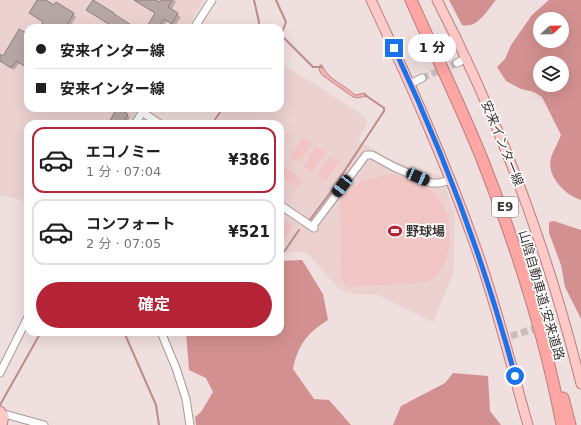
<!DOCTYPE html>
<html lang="ja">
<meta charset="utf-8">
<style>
:root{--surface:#fff;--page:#f2f2f2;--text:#202124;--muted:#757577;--line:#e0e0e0;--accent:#b52436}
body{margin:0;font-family:"DejaVu Sans","Noto Sans JP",sans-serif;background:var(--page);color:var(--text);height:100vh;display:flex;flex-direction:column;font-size:15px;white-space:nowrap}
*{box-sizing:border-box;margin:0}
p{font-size:13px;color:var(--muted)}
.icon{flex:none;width:22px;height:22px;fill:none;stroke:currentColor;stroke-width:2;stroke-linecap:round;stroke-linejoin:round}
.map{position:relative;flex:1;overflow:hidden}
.side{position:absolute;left:24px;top:120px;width:260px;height:216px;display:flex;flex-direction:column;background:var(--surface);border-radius:12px;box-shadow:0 4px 16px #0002}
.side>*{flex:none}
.banner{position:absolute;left:24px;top:24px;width:260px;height:88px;border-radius:12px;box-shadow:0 4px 16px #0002;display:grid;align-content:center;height:88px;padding:0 12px;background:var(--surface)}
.needle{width:26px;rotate:68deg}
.controls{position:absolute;left:533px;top:12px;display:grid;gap:8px}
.controls a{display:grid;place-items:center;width:36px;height:36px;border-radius:50%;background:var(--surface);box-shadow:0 4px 16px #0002;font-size:20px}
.end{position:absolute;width:18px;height:18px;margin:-9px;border:5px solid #1a73e8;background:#fff;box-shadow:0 0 0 2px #fff}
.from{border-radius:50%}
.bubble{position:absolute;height:28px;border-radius:14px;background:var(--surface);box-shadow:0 4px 16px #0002;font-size:13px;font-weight:700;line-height:28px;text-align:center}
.car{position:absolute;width:12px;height:24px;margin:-12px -6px;border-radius:5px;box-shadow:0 0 3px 1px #0007;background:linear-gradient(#222 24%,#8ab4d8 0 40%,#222 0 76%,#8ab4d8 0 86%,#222 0)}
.banner b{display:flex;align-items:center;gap:14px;height:38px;font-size:15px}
.banner b+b{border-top:1px solid var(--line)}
.banner i{width:10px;height:10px;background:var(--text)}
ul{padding:7px 0 0;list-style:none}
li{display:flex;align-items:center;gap:12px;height:66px;margin:0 8px 6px;padding:0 4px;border:2px solid var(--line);border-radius:12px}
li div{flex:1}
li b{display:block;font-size:15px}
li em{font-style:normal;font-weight:700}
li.selected{border-color:var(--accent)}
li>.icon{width:36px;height:36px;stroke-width:1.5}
.primary-button{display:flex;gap:8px;margin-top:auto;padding:8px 12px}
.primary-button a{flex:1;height:46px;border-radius:24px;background:var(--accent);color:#fff;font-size:16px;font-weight:700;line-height:46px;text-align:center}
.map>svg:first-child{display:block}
</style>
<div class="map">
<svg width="581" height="425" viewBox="0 0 581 425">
<rect width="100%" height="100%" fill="#efdfde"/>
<!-- built -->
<path fill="#ebd2d1" d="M0,0H204L187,28H28V108H139L129,124H28V202L0,195Z
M280,63L321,88L365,117L367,124L358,140L388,158L423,172L441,176L455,213L454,272L433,322L376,294L362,295L345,292L337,287L309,255L304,252L280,253V124H215L225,108H280Z"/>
<!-- green -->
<path fill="#f1c5c4" d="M303,138L312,143L299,163L290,157Z
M316,146L325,152L312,172L303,166Z
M330,156L339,162L326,181L317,175Z
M284,166L303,180L297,188L280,176V172Z
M390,174C438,179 462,218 444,264C442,270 434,277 429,282L347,287L341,278L340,199L363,180Z
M284,220L293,226L281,246L280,227Z"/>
<!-- forest -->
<path fill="#d29190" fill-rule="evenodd" d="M449,0H496C487,10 478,29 462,25Z
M549,0H581V200C565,195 546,176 551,158C553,151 558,143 561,135L542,97L534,92L521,89L506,81L497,67L505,59L511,45L532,15ZM540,19H562V41H540ZM540,63H562V85H540Z
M554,221L581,230V319L565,287L561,265L549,233V222Z
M302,260L323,294L328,320C307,333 298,345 293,369L314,399L329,400L351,425H196L195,417L201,412L213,392L206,378L189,370L186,332H280V261Z
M453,373L488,376L490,411L501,425H393L401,406L445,383Z"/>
<!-- water -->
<path fill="#f3b0ae" stroke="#bc8c8a" d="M320,65H322C328,80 344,84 355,95L365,93L367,96L357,98L353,97L322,75L319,70Z"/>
<!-- shadow -->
<path fill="#0003" d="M38,0H44L73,14L76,17L69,28H40L43,22L30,13Z
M133,0H154L160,4L162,0H174L176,2L171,10L181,17L175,26L167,21L163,28H147L156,14Z
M88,10L135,28H115Z
M28,35V73L24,69L25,67L19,63L14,70L0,61V55L3,57Z
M118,109L130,117L126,124H113Z"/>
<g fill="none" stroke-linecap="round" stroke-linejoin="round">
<!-- stream -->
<path stroke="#bc8c8a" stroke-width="2" d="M254,0L259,22L258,28
M276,0L286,22L281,35L313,67H321
M212,124L223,108
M309,221L330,193L384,111V108L365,95
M284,252L299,230
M124,332L156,405L159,425
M0,405L41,332"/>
</g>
<!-- building -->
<path fill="#b6a7a6" stroke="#8e7f7f" d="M37,0H46L54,5L56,2L74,13L65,28H39L43,22L29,13Z
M93,0L114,13V14L136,28H115L86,10Z
M134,0H156L160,2L161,0H172L168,7L178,13L172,24L164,19L158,28H146L155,13Z
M19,29L28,34V68L16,61L11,68L0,61V54L3,56Z
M117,108L128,114L123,124H113L109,122Z"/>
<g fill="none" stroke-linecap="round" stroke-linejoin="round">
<!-- minor-tunnel -->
<path stroke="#cbbdbc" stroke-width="7" stroke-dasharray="7 3.5" stroke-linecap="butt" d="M422,78L457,63
M511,336L557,322"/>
<defs>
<path id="minor" d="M194,28L212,0
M457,63L467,58
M410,84L422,78
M142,112L160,124
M135,124L145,108
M280,205L314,228
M312,227L366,155H372L394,167L431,183H439L451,180
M161,332L176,368L186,399L190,425
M0,373L28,317
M4,416L8,415L44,425"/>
<path id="major" d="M371,0C409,81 446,163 476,248C497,306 511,366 528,425
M437,0C500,122 548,250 581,384
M0,411L4,416L2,425"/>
<path id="highway" d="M411,0C435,54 462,108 484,164C517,248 545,335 562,425
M563,398L570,425"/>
</defs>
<!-- minor casing -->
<use href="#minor" stroke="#a99999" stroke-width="9"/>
<!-- major casing -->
<use href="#major" stroke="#ba7f7e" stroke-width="11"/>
<!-- highway casing -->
<use href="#highway" stroke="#ba7f7e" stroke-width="13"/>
<!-- minor -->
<use href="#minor" stroke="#fff" stroke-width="7"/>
<!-- major -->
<use href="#major" stroke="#fecac8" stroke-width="9"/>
<!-- highway -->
<use href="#highway" stroke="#fda6a4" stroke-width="11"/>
</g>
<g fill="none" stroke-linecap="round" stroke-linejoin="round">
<!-- route -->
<path stroke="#1a73e8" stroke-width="5" d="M394,48C444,154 485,263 515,376"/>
</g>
<!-- icons -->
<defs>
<symbol id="stadium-bare" viewBox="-9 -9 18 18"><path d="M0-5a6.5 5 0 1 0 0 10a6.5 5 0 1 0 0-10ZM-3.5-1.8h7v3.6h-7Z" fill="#b52436" stroke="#fff" stroke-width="2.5" paint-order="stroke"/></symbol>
</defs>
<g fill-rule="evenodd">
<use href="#stadium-bare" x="385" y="221" width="20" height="20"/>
</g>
<g text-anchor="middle" stroke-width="3.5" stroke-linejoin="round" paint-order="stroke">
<!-- shield labels -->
<rect fill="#fff" stroke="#777372" stroke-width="1" x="492" y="197" width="26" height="20" rx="3"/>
<g font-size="12" font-weight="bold" fill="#3d3736">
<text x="505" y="211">E9</text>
</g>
<!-- street labels -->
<g font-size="13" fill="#3d3736" stroke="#fff">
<text transform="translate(503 143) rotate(68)" y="5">安来インター線</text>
<text transform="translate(542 295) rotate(74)" y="5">山陰自動車道;安来道路</text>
</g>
<!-- poi labels -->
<g font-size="13" font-weight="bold" fill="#3d3736" stroke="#fff" text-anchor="start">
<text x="406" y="236">野球場</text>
</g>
</g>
</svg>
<div class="controls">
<a><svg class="needle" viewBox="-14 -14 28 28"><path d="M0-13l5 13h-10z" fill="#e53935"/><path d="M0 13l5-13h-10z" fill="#757577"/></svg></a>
<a><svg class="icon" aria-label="layers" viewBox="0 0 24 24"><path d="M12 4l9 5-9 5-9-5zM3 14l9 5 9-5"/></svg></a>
</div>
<i class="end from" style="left:515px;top:376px"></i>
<i class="end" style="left:394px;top:48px"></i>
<div class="bubble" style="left:408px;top:34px;width:48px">1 分</div>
<i class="car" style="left:418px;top:177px;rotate:114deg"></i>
<i class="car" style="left:342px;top:186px;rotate:218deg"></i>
<div class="banner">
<b><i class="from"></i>安来インター線</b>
<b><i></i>安来インター線</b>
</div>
<section class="side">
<ul>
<li class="selected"><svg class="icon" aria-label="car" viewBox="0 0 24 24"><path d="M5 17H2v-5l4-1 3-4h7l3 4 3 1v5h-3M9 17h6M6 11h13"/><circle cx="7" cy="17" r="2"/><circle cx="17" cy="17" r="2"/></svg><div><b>エコノミー</b><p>1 分 · 07:04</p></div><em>¥386</em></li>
<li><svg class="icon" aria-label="car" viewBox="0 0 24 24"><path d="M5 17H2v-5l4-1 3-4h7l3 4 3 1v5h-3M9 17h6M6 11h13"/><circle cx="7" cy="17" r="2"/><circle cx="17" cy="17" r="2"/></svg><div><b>コンフォート</b><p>2 分 · 07:05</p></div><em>¥521</em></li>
</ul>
<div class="primary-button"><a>確定</a></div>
</section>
</div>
